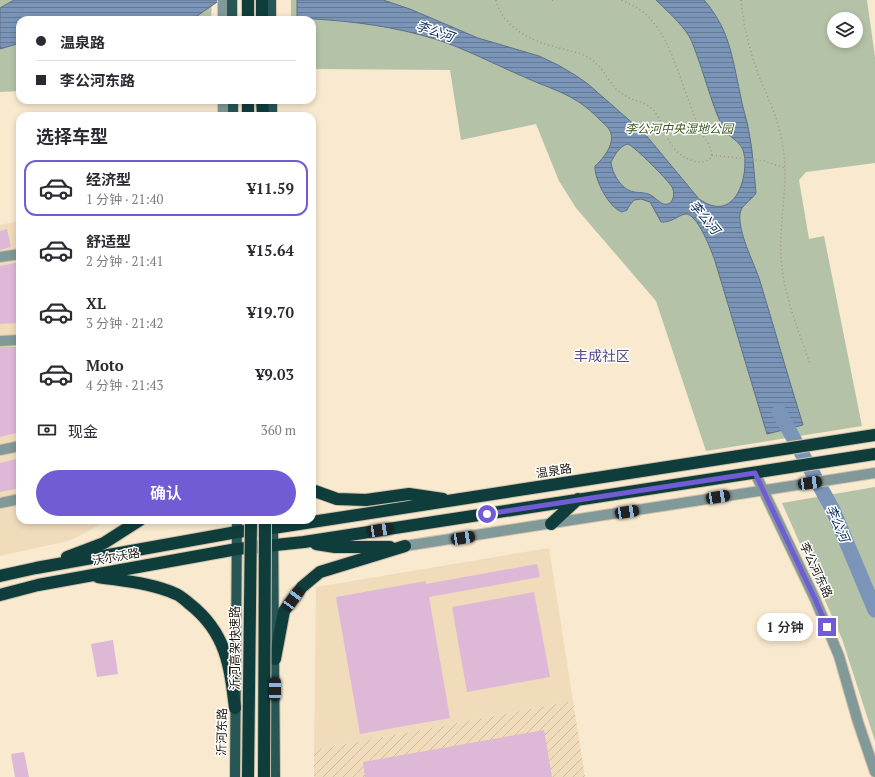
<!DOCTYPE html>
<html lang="zh">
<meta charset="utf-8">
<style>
:root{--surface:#fff;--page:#f2f2f3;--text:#2b2b33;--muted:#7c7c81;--line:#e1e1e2;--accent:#725cd6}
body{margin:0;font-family:"PT Serif","Noto Sans SC",serif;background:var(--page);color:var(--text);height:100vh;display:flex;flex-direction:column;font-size:15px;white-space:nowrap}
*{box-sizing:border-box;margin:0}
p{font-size:13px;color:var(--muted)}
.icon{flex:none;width:22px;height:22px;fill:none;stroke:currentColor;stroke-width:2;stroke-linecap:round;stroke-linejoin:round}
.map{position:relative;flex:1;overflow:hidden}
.details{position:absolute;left:16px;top:112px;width:300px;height:412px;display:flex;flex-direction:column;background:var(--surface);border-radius:12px;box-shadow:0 2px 6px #0003}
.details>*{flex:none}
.banner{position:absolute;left:16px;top:16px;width:300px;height:88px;border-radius:12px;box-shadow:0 2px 6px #0003;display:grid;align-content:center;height:88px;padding:0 20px;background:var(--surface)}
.buttons{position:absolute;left:827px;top:12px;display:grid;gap:8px}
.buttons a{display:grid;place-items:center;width:36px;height:36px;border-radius:50%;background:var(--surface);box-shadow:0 2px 6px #0003;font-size:20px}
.end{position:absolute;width:18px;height:18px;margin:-9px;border:5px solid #725cd6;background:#fff;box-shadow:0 0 0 2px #fff}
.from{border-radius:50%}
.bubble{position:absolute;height:28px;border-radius:14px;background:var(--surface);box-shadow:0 2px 6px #0003;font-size:13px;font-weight:600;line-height:28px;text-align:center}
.car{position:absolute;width:12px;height:24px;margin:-12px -6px;border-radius:5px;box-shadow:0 0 3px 1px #0007;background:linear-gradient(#222 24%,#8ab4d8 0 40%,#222 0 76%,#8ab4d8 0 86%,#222 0)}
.banner b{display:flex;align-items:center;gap:14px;height:38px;font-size:15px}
.banner b+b{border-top:1px solid var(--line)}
.banner i{width:10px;height:10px;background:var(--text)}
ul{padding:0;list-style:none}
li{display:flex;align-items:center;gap:12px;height:56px;margin:0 8px 6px;padding:0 12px;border:2px solid transparent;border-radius:12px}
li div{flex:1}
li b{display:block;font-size:15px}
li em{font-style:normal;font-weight:600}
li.on{border-color:var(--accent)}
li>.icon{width:36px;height:36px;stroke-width:1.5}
h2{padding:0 20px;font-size:18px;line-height:48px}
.pay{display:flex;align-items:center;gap:10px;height:44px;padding:0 20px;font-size:15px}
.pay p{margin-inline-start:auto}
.cta{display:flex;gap:8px;margin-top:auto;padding:8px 20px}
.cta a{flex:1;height:46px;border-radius:24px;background:var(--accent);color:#fff;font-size:16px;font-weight:600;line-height:46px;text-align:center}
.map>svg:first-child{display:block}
</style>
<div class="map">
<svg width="875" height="777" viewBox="0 0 875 777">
<defs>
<pattern id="industrial-furrows" width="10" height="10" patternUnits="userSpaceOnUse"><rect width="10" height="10" fill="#f0dcbb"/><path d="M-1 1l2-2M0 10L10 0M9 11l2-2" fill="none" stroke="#cdbca0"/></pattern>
<pattern id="water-rules" width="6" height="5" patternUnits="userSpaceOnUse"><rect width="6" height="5" fill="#7a95b8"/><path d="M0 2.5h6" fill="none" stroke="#637994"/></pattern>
</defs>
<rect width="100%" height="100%" fill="#f8e9cf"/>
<!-- built -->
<path fill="#f0dcbb" d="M20,221V520H108L81,535L68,541L0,556V225Z
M549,548L573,701L314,750L316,587Z"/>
<!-- industrial -->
<path fill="url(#industrial-furrows)" d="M573,701L585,777H314V750Z"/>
<!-- park -->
<path fill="#b4c3a8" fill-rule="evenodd" d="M0,0H212L211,20H20V91L0,92Z
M291,0H867L875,57V163L806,172L799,180L809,239L824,236L862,426L706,451L656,301L576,208L559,181L536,124L461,140L450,70L312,69V20H291ZM834,19H856V41H834Z
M875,487V741L842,639L782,503Z"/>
<!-- water -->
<path fill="url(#water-rules)" stroke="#5e7085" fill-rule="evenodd" d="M14,0H220L197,16L160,20H20V43L0,49V8Z
M297,0H383L410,9L478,38L539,56L558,65L575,75L588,84L645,134L699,199C708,205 719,210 729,203C743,194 748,165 743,150C739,140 728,137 723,128C713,107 707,84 699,61C696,53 693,43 689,36C680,22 668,12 656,0H704C730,30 732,57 740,93C742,107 747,119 749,132C753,152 754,173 756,193C752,200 740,206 740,214C738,232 753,261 759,278C774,327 788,377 803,425L767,434L715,261C712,252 697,212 685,214C677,216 671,223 661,222L650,202L641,199L634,200L629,206L627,210L622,212C609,208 594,179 595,166C604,158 617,142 609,129C607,126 602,122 599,119C574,93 552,90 522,76C489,62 457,44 421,35C380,24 339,20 297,18ZM628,144C635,147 668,180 672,187C675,192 674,202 668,204C662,206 657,199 652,196C647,192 640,193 634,192C622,190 612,174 611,162C615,155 619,146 628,144Z"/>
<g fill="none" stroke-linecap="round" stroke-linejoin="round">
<!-- river -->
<path stroke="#7a95b8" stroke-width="15" d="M779,412L833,510L875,610"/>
</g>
<!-- building -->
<path fill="#deb8d7" d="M7,229L11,247L0,250V231Z
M20,262V323L0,324V266Z
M0,347H20V432L0,437Z
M20,458V488L0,492V463Z
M537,564L540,577L429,597L450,718L360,734L336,597L426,581V584Z
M534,592L550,677L467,692L452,607Z
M113,640L118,674L97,677L91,644Z
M544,730L552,777H365L363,762Z
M24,752L29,777H15L11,754Z"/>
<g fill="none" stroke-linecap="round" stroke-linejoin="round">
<defs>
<path id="minor" d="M223,20V0
M223,100V116
M0,257L20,254
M0,341L20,340
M0,450L20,446
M755,473L815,599L839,656L858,722L875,772
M0,503L20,499
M405,546L875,473"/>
<path id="major" d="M271,0V20
M232,20V0
M233,100V116
M272,100V116
M273,520L275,777
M235,777L237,520"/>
<path id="highway" d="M248,0V20
M262,0V20
M248,100V116
M262,100L263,116
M312,490L337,499L366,500L409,494L443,499
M551,524L578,499
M316,544L335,547H390
M67,557L104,543L140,520
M0,576L36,568L237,532L273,528L875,435
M98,577C124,581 152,583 176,594C181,596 186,601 191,605C226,633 230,666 235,708
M0,595L38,585L237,549L304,542L875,454
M275,659L284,611L302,587L320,572L405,546"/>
</defs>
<!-- minor casing -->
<use href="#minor" stroke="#d1c3ac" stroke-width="12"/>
<!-- major casing -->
<use href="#major" stroke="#d1c3ac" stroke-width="12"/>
<!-- highway casing -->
<use href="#highway" stroke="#d1c3ac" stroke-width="14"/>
<!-- path -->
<path stroke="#9e9380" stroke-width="1.5" stroke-dasharray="1 3" stroke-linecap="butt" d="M496,0C501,25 529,40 552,46C564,50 579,51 589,58C602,66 607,79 617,90C626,98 636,100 647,105C667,116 661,152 694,161C700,163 706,162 711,158C714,148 703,137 699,128C694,114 688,100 683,85C675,63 668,40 653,22C645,11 633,5 621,0
M552,0H553
M741,0C743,22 748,44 755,65C765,94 779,116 783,148C789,184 779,220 781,256C783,294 798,329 810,364
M712,155L764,161L785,168"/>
<!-- minor -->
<use href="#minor" stroke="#819998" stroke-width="10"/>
<!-- major -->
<use href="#major" stroke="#275655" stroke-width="10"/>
<!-- highway -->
<use href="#highway" stroke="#0f3d3c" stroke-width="12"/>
<defs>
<path id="highway-bridge" d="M248,777L251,520
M264,777L265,520"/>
</defs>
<!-- highway-bridge casing -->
<use href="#highway-bridge" stroke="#d1c3ac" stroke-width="14" stroke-linecap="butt"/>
<!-- highway-bridge -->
<use href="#highway-bridge" stroke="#0f3d3c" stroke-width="12"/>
</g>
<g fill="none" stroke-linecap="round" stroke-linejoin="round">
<!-- route -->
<path stroke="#725cd6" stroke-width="5" d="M487,514L755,473L815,599L827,627"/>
</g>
<g text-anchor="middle" stroke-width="3" stroke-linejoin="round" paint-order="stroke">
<!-- park labels -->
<g font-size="12" font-style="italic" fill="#405c23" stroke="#fff">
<text x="679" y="133">李公河中央湿地公园</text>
</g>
<!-- street labels -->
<g font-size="12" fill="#1d180f" stroke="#fff">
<text transform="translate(554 471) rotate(-9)" y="4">温泉路</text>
<text transform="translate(116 557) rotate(-10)" y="4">沃尔沃路</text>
<text transform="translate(816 570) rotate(65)" y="4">李公河东路</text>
<text transform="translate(235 648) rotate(-90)" y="4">沂河高架快速路</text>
<text transform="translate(222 732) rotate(-89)" y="4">沂河东路</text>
</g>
<!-- water labels -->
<g font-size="13" font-style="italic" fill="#0b305d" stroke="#fff">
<text transform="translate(435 31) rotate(19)" y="5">李公河</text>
<text transform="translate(705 217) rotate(50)" y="5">李公河</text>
<text transform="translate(838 523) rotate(66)" y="5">李公河</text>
</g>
<!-- quarter labels -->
<g font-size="14" fill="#504886" stroke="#fff">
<text x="602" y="361">丰成社区</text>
</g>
</g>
</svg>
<div class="buttons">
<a><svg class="icon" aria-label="layers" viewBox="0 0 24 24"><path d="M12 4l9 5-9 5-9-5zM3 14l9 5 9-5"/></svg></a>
</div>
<i class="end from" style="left:487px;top:514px"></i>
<i class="end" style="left:827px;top:627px"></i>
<div class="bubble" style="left:757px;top:613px;width:56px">1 分钟</div>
<i class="car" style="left:810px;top:483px;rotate:82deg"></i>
<i class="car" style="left:718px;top:497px;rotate:81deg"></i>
<i class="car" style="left:627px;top:512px;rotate:81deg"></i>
<i class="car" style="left:380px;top:530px;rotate:81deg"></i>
<i class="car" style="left:463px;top:538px;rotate:81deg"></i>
<i class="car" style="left:293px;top:599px;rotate:36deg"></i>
<i class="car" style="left:275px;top:689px;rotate:0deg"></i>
<div class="banner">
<b><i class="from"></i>温泉路</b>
<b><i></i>李公河东路</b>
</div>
<section class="details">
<h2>选择车型</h2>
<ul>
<li class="on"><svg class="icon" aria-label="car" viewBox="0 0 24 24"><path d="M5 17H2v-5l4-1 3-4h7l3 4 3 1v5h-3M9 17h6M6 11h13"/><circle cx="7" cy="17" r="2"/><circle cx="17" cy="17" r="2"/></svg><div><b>经济型</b><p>1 分钟 · 21:40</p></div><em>¥11.59</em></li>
<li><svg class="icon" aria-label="car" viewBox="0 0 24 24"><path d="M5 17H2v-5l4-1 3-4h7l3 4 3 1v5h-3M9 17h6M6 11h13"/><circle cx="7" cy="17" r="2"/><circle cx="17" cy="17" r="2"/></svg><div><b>舒适型</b><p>2 分钟 · 21:41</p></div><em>¥15.64</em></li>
<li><svg class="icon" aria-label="car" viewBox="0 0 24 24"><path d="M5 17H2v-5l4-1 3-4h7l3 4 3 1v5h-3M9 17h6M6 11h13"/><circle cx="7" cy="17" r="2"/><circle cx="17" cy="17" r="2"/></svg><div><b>XL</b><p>3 分钟 · 21:42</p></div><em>¥19.70</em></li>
<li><svg class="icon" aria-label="car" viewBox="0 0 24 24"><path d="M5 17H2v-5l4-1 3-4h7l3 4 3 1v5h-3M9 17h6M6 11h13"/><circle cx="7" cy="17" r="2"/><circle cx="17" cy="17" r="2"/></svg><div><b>Moto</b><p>4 分钟 · 21:43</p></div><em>¥9.03</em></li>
</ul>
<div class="pay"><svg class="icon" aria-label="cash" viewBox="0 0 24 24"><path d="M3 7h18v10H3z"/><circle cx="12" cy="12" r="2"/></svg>现金<p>360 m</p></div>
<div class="cta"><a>确认</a></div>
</section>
</div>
